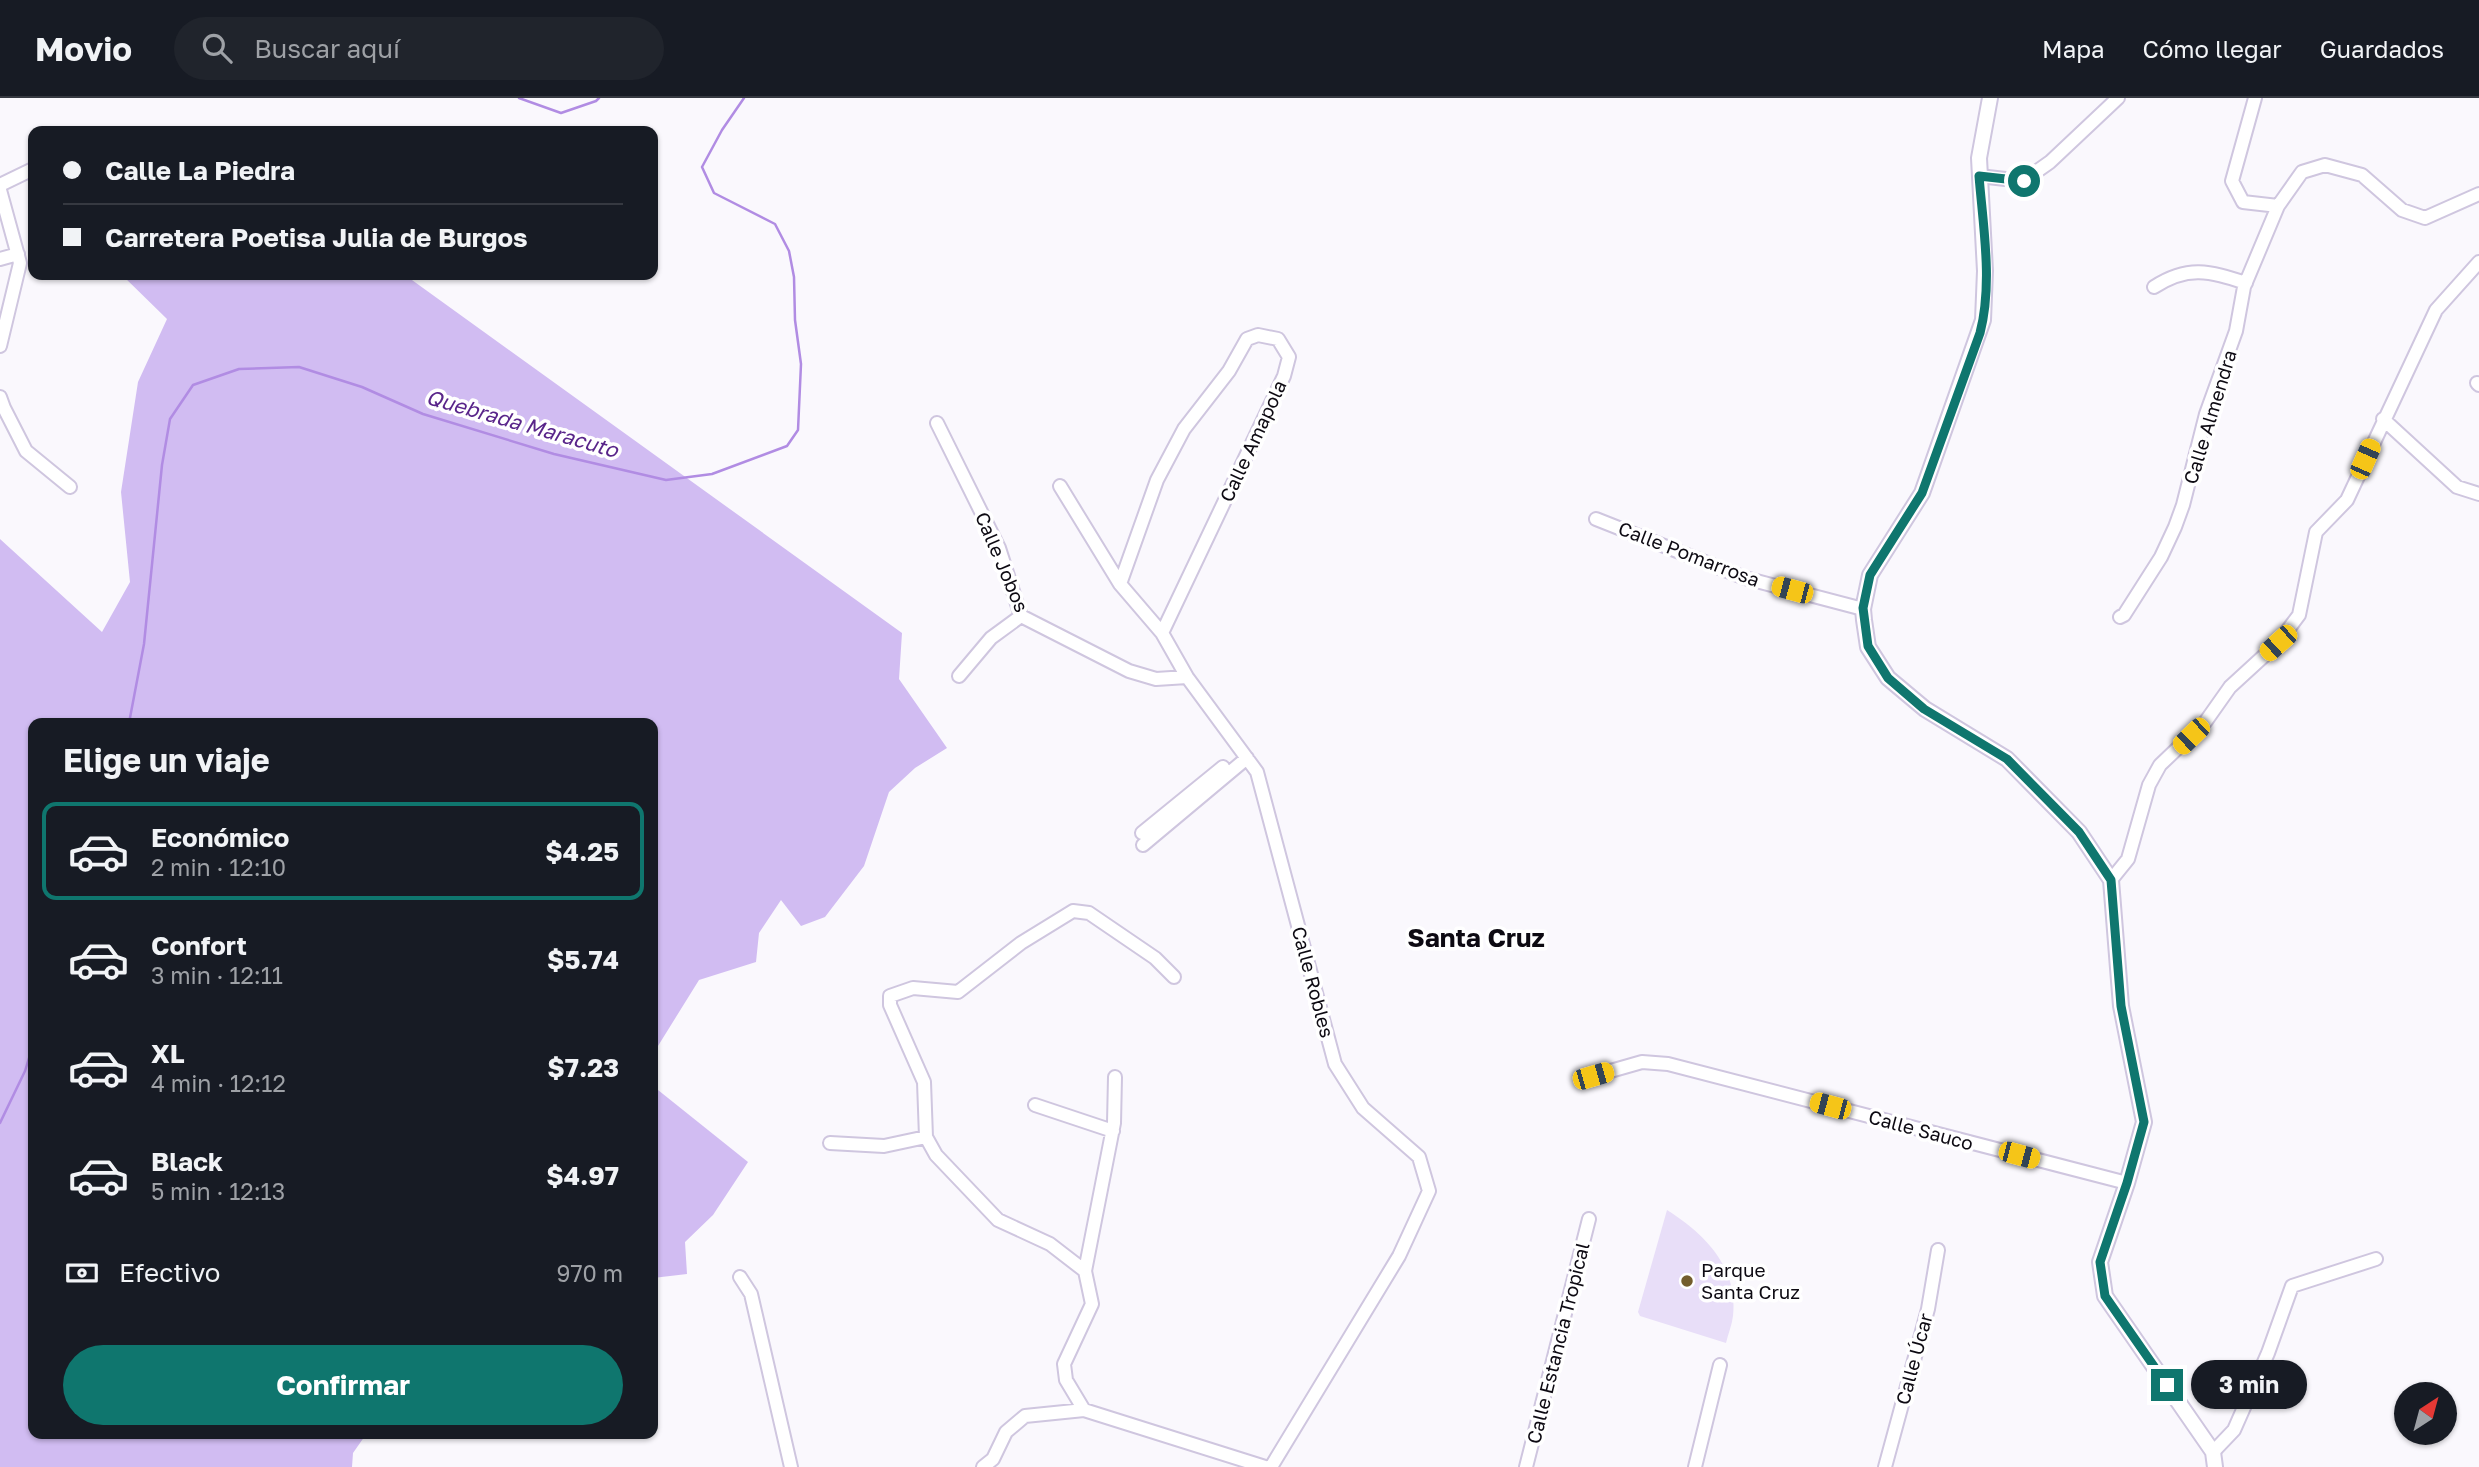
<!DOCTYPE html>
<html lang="es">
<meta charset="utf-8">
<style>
:root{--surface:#171b24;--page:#20242c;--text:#f1f3f6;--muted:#9ea1a6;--line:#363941;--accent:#0f766e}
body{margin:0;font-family:"Golos Text",sans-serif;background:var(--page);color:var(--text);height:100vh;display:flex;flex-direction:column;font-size:26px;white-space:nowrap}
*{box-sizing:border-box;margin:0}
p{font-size:23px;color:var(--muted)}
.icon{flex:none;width:38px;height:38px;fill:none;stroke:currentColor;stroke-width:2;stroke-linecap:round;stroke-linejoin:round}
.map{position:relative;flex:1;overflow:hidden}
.sheet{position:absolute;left:28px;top:620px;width:630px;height:721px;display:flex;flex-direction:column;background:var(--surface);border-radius:14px;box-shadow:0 2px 5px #0004}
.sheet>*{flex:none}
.guide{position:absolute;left:28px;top:28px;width:630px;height:154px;border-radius:14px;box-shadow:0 2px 5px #0004;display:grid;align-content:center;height:154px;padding:0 35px;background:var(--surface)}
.needle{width:46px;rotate:36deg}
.controls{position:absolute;left:2394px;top:1284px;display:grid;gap:14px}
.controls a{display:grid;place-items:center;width:63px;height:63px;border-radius:50%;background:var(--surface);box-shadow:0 2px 5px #0004;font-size:35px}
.end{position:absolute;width:32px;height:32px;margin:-16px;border:9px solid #0f766e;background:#fff;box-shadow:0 0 0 4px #fff}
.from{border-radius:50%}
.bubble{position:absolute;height:49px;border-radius:24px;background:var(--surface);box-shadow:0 2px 5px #0004;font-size:23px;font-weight:700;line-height:49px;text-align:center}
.car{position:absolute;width:21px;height:42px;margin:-21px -10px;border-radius:9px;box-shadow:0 0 5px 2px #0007;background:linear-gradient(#f5c518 24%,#345 0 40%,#f5c518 0 76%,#345 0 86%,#f5c518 0)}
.guide b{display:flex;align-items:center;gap:24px;height:66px;font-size:26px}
.guide b+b{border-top:2px solid var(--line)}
.guide i{width:18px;height:18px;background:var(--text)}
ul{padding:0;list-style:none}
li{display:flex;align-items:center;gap:21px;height:98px;margin:0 14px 10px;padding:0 21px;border:4px solid transparent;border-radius:14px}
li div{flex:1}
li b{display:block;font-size:26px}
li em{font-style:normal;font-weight:700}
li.current{border-color:var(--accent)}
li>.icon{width:63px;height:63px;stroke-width:1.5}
h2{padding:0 35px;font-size:32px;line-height:84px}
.pay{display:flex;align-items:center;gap:18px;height:77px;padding:0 35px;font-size:26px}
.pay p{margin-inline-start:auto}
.cta{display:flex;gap:14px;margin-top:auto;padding:14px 35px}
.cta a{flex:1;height:80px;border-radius:42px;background:var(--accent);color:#fff;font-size:28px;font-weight:700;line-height:80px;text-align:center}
header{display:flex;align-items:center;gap:42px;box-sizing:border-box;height:98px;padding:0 35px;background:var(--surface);border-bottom:2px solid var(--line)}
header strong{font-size:33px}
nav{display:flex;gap:38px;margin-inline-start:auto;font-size:24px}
.search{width:490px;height:63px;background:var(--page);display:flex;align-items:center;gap:18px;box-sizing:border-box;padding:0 24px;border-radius:38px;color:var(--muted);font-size:26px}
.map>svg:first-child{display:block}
</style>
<header>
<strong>Movio</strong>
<div class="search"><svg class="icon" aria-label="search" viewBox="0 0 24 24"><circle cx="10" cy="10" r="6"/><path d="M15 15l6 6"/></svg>Buscar aquí</div>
<nav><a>Mapa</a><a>Cómo llegar</a><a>Guardados</a></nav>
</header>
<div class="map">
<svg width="2479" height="1369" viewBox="0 0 2479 1369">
<rect width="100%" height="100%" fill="#faf8fd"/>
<!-- green -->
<path fill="#e8def8" d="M1667,1112C1705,1136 1738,1169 1733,1218C1732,1227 1728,1236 1726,1245L1640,1218L1638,1214Z"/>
<!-- forest -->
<path fill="#d1bcf2" d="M122,177H405L902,535L899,581L947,650L915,670L889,694L864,768L825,819L801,828L781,802L759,835L756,864L699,882L653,956V625H33V1335H367L353,1355L352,1369H0V441L102,534L130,484L121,394L138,284L167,221Z
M653,988L748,1064L713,1117L685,1144L687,1176L653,1180Z"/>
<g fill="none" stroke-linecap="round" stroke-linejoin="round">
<!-- stream -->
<path stroke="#b18ce3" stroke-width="2.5" d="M519,0L561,15L596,3L599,0
M129,625L144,546L162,367L170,321L193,287L239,271L299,269L362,289L423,316L554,356L666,382L712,376L787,348L798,332L801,266L795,222L794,179L789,153L775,126L714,95L702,69L722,32L744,0
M0,1025L25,973L33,947"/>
<defs>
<path id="minor" d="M2255,0L2232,83L2243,104L2278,108
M1979,78L2023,83L2050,64L2118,0
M0,87L33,71
M0,92L20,165L0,248
M0,161L18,156
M2154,189C2188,167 2209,173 2246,185
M2477,285L2479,287
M0,299L4,310L26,353L70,389
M2383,321L2457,389L2479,396
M937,325L999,450L1021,518L1129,573L1156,581L1187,579
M1060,388L1120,486L1162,535L1187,579L1257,674L1335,966L1363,1010L1419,1059L1429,1093L1399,1158L1271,1369
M1596,421L1745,480L1863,511
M1120,486L1157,382L1184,331L1229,273L1247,241L1258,237L1278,241L1289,259L1284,278L1162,535
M2120,519L2124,517L2161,459L2175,429L2183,407L2206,316L2236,233L2244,189L2278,108L2302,74L2325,67L2362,77L2402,112L2425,120L2479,96
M959,578L991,540L1021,518
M1142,735L1223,669
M1143,747L1247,660
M2111,782L2128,761L2149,687L2160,667L2206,623L2230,589L2278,545L2299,517L2316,434L2347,402L2436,212L2479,164
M1593,978L1642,964L1668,966L2127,1085
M1035,1007L1113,1033
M830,1045L884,1048L926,1039
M1085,1173L1114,1025L1115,979
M740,1179L751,1196L791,1369
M1084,1312L1066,1282L1064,1266L1092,1206L1085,1173L1050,1146L998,1122L936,1057L926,1039L924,984L890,907V898L913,890L958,894L1021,845L1073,813L1089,815L1155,860L1174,879
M2213,1354L2234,1332L2268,1255L2292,1188L2376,1161
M983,1369L993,1361L1006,1334L1025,1318L1084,1312L1265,1369
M1526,1369L1589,1121
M1695,1369L1720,1267
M1885,1369L1928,1211L1938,1152"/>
<path id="tertiary" d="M1990,0L1979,60L1985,173L1983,222L1922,395L1870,477L1863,511L1864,522L1868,549L1888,580L1925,611L2007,661L2079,734L2111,782L2121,908L2144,1024L2127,1085L2100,1164L2105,1198L2213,1354L2215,1369"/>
</defs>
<!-- minor casing -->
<use href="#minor" stroke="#cfc6df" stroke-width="16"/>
<!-- tertiary casing -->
<use href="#tertiary" stroke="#cfc6df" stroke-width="18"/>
<!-- minor -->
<use href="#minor" stroke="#fff" stroke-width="12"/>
<!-- tertiary -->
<use href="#tertiary" stroke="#fff" stroke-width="14"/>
</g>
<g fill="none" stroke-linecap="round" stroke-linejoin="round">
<!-- route -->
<path stroke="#0f766e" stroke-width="9" d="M2024,83L1979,78C1983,128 1993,185 1980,235L1922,395L1870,477L1863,510L1868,548L1888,580L1924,611L2007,661L2079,734L2111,782L2121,908L2144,1024L2127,1085L2100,1164L2105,1198L2167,1287"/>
</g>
<!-- markers -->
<circle fill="#735d2d" stroke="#fff" stroke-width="2.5" cx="1687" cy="1183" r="7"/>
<g text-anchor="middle" stroke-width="7" stroke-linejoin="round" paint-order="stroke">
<!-- street labels -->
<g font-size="19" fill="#0d0a12" stroke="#fff">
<text transform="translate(2210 319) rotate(-73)" y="7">Calle Almendra</text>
<text transform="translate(1253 343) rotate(-65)" y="7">Calle Amapola</text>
<text transform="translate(1689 456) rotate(21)" y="7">Calle Pomarrosa</text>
<text transform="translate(1002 464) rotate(67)" y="7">Calle Jobos</text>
<text transform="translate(1313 884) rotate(75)" y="7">Calle Robles</text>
<text transform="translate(1921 1032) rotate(15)" y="7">Calle Sauco</text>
<text transform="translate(1558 1245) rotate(-76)" y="7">Calle Estancia Tropical</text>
<text transform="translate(1914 1261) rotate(-75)" y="7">Calle Úcar</text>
</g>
<!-- poi labels -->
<g font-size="19" fill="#0d0a12" stroke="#fff" text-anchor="start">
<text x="1701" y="1179">Parque<tspan x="1701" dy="22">Santa Cruz</tspan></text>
</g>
<!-- water labels -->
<g font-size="21" font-style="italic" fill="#59258a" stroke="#fff">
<text transform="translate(522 326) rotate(16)" y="7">Quebrada Maracuto</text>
</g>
<!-- district labels -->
<g font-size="26" font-weight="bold" fill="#0d0a12" stroke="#fff">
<text x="1476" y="849">Santa Cruz</text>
</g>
</g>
</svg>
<div class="controls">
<a><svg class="needle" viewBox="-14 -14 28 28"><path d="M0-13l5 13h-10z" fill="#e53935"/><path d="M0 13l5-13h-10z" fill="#9ea1a6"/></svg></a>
</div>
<i class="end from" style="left:2024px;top:83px"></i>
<i class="end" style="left:2167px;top:1287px"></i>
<div class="bubble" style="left:2191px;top:1262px;width:116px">3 min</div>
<i class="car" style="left:2365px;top:361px;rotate:24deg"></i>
<i class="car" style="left:1792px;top:492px;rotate:285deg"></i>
<i class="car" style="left:2278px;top:545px;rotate:228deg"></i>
<i class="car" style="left:2191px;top:638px;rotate:226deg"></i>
<i class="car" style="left:1593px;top:978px;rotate:74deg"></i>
<i class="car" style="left:1830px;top:1008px;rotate:285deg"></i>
<i class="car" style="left:2019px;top:1057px;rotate:105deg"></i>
<div class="guide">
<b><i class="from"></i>Calle La Piedra</b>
<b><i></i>Carretera Poetisa Julia de Burgos</b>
</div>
<section class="sheet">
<h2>Elige un viaje</h2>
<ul>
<li class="current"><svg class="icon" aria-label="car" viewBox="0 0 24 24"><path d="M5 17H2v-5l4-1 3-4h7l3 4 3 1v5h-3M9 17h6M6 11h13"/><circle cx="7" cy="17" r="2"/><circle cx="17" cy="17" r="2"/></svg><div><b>Económico</b><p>2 min · 12:10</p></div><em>$4.25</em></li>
<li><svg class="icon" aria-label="car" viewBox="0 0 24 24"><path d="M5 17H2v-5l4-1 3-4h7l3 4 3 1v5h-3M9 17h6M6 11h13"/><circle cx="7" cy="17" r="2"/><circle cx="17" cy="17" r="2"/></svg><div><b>Confort</b><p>3 min · 12:11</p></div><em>$5.74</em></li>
<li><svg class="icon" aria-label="car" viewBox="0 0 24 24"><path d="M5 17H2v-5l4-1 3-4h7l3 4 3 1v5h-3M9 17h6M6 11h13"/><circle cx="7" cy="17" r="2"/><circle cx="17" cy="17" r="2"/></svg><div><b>XL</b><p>4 min · 12:12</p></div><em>$7.23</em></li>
<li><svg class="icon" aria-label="car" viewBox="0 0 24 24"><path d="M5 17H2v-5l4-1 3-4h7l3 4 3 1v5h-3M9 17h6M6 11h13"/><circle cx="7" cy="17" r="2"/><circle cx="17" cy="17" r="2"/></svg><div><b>Black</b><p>5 min · 12:13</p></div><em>$4.97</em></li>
</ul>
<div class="pay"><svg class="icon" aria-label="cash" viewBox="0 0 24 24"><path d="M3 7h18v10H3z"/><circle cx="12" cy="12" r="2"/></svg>Efectivo<p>970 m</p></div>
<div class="cta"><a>Confirmar</a></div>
</section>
</div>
